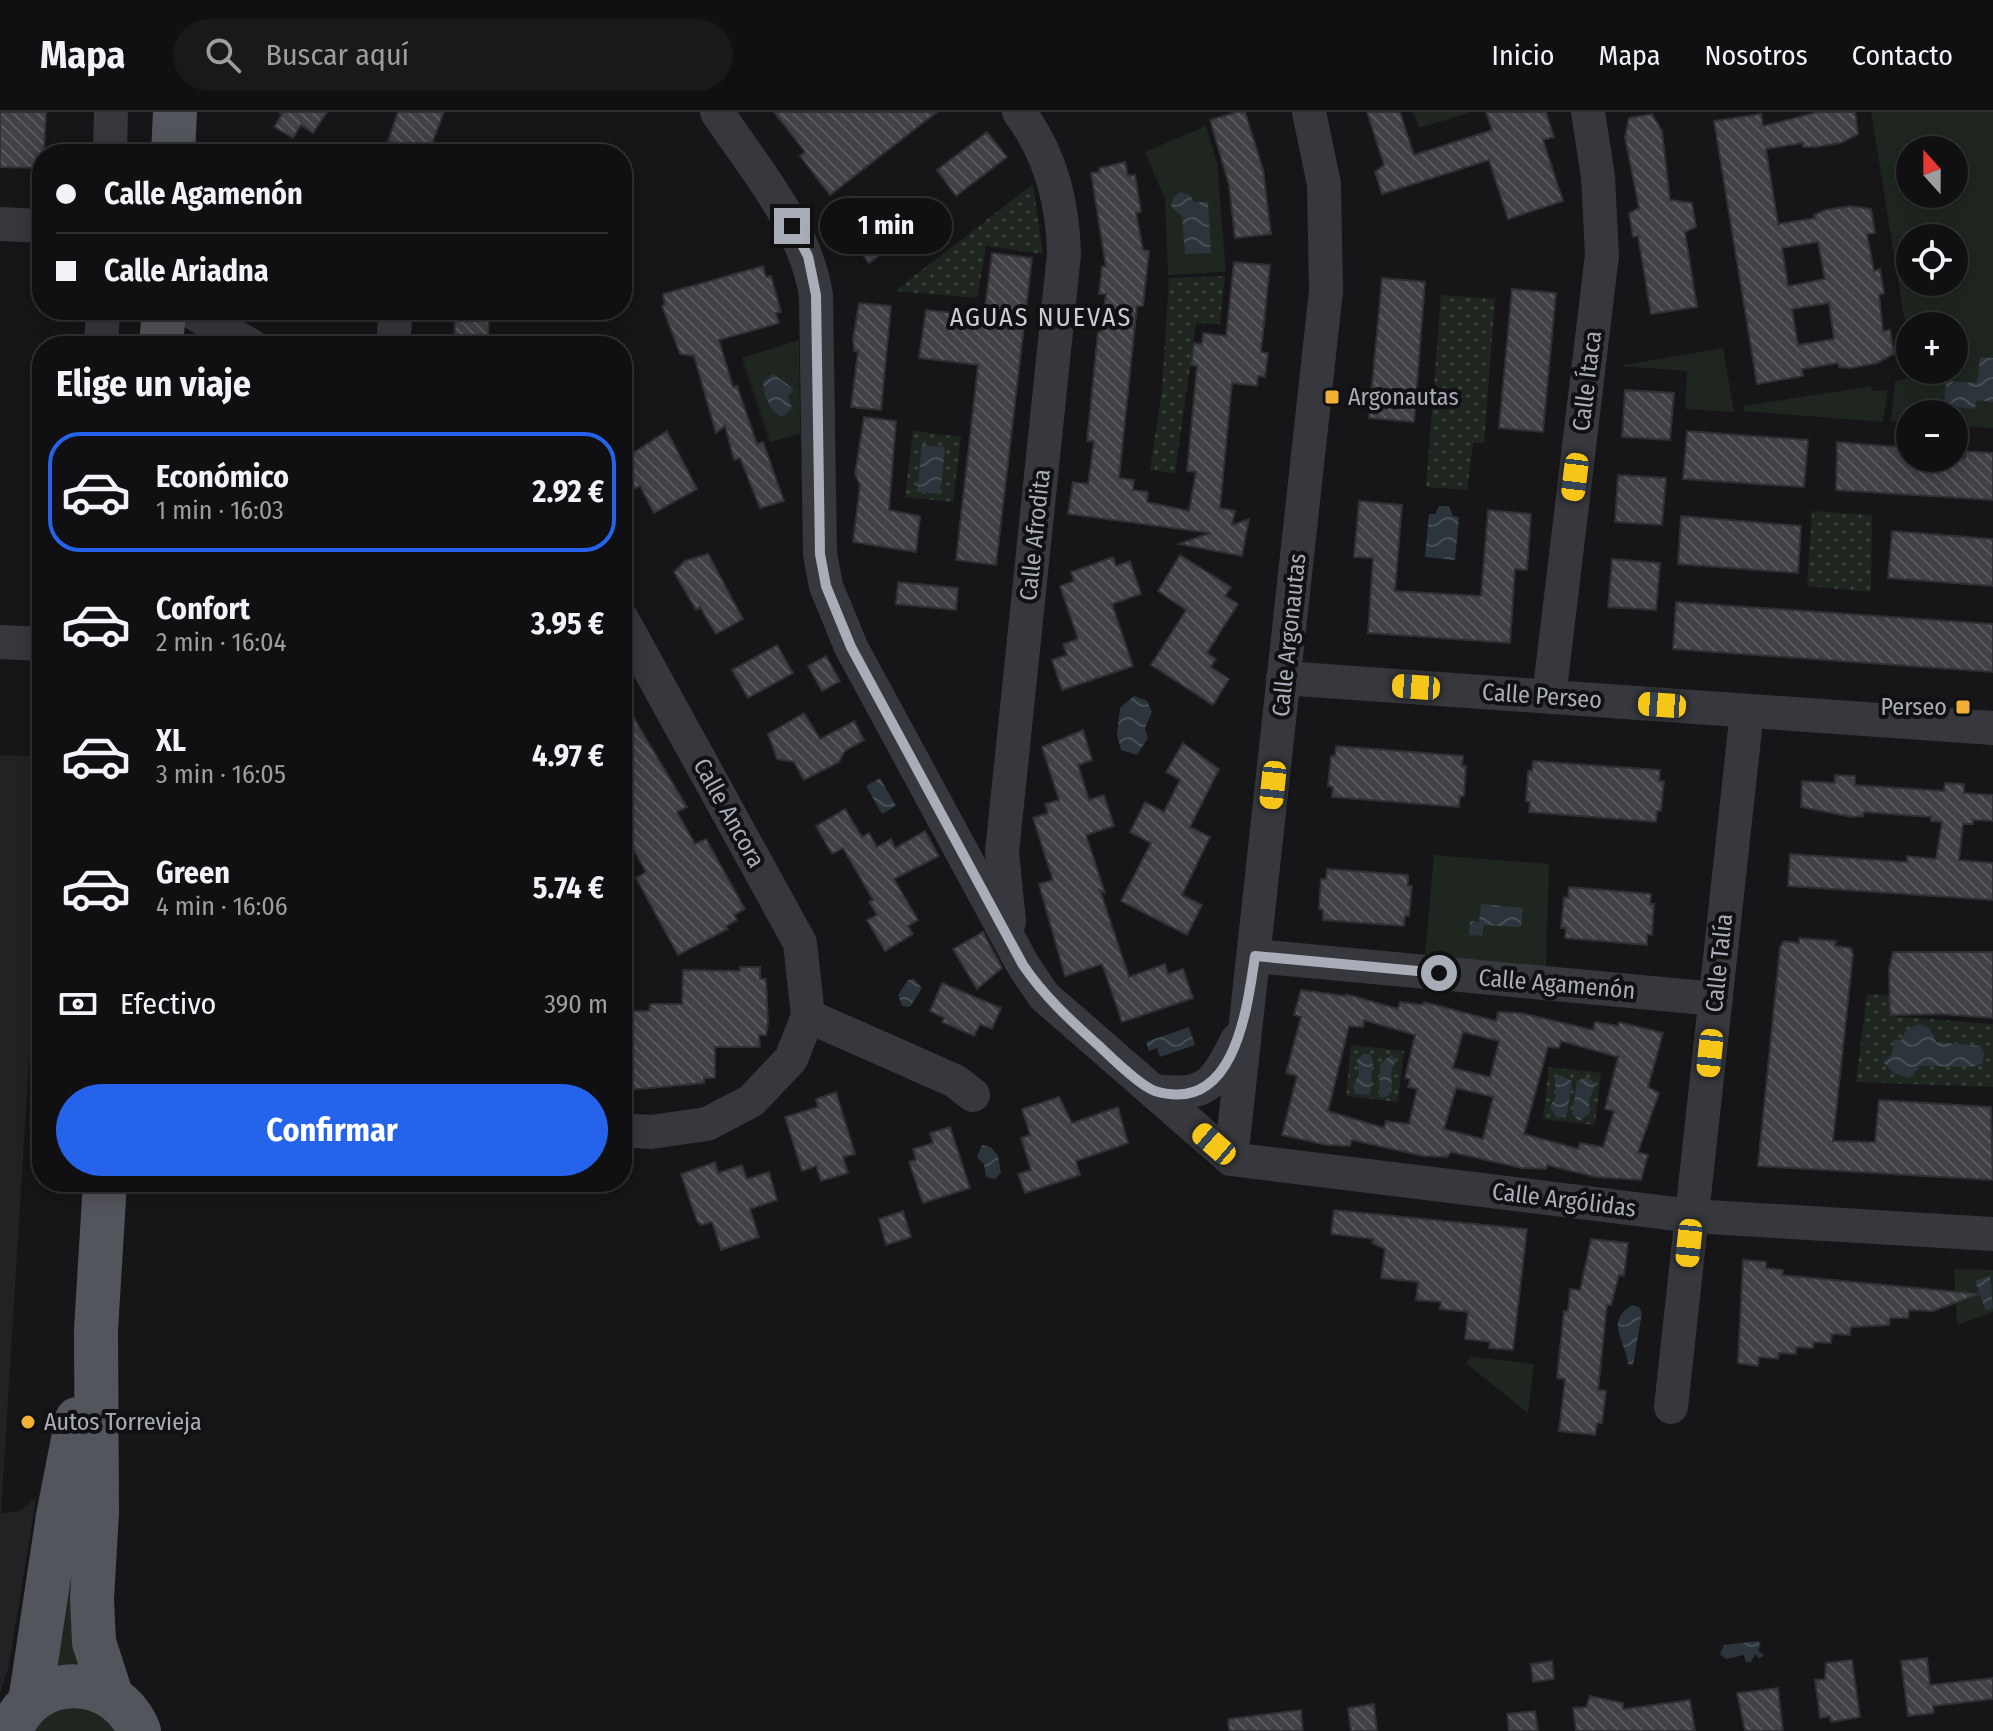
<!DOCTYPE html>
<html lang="es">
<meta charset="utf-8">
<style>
:root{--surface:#101012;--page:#19191b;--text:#f1f3f6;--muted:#9c9d9f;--line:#303032;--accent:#2563eb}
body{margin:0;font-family:"Fira Sans Condensed",sans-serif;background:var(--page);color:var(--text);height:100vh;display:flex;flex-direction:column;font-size:30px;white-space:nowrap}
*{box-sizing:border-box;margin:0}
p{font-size:26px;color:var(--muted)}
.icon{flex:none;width:44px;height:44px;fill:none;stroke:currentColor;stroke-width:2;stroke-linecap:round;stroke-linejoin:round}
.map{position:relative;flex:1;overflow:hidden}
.side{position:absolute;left:32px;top:224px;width:600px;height:856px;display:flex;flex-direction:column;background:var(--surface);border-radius:32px;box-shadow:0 4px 20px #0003,0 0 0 2px var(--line)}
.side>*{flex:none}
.guide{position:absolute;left:32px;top:32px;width:600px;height:176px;border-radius:32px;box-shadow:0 4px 20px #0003,0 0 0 2px var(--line);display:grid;align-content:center;height:176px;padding:0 24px;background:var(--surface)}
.needle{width:52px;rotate:339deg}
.controls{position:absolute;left:1896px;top:24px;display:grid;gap:16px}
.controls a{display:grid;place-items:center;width:72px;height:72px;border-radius:50%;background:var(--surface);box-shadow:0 4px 20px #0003,0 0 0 2px var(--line);font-size:40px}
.end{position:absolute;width:36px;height:36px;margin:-18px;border:10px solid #a8adb8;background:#111;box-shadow:0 0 0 4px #111}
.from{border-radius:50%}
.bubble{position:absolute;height:56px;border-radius:28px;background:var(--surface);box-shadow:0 4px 20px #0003,0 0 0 2px var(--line);font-size:26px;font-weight:700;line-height:56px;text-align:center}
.car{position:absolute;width:24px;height:48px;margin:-24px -12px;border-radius:10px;box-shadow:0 0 6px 2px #0007;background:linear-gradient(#f5c518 24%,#345 0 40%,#f5c518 0 76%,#345 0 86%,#f5c518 0)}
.guide b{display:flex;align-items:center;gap:28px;height:76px;font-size:30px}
.guide b+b{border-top:2px solid var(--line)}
.guide i{width:20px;height:20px;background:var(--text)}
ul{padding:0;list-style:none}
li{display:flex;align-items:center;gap:24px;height:120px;margin:0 16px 12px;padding:0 8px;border:4px solid transparent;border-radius:32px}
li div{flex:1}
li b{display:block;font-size:30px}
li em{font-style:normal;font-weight:700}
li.current{border-color:var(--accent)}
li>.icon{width:72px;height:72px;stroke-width:1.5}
h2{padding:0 24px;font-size:36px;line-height:96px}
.pay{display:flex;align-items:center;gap:20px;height:88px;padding:0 24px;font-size:30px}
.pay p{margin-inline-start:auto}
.action{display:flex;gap:16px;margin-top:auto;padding:16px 24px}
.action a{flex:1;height:92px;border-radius:48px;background:var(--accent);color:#fff;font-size:32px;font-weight:700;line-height:92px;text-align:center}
header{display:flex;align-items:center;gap:48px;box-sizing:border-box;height:112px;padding:0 40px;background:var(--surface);border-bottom:2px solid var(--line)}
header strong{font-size:38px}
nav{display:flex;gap:44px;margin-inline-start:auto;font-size:28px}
.search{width:560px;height:72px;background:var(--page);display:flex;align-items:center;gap:20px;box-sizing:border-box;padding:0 28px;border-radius:44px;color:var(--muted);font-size:30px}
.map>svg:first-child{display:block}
</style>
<header>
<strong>Mapa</strong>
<div class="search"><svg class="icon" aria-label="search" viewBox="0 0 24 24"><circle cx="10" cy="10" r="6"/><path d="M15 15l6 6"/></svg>Buscar aquí</div>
<nav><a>Inicio</a><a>Mapa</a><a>Nosotros</a><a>Contacto</a></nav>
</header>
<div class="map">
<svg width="1993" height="1619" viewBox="0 0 1993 1619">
<defs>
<pattern id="garden-dots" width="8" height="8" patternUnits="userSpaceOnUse" patternTransform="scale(2)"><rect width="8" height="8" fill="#1e261f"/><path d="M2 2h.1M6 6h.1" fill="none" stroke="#3c433d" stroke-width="1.8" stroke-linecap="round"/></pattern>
<pattern id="water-waves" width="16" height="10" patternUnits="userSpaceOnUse" patternTransform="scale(2)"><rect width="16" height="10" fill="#2c353c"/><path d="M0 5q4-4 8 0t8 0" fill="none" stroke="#485056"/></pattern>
<pattern id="building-back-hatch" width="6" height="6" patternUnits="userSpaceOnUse" patternTransform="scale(2)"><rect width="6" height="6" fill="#404145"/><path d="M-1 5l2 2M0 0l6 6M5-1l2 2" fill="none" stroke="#595a5e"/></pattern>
</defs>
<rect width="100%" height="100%" fill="#161618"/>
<!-- built -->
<path fill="#222225" d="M0,643L42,644V741L1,1401L20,1399L36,1386L9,1553L0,1582Z"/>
<!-- green -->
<path fill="#1e261f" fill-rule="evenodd" d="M1413,0H1468V1L1419,16Z
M1871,0H1993V316L1954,314V302H1910V310L1891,309L1895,269L1913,265V258H1954V214H1910V242ZM1910,38H1954V82H1910ZM1910,126H1954V170H1910Z
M1206,14L1217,51L1226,160L1168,163L1165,87L1145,40Z
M799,228L800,322L770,330L742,246Z
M1723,236L1734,300L1685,297L1687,259L1619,254Z
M1871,274L1872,279L1888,278L1883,310L1744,299V294Z
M1434,743L1549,752L1546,856L1425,844Z
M1954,1157L1993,1158V1200L1957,1213Z
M1472,1245L1534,1252L1528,1301L1466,1251Z
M76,1402L84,1554L51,1559Z
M93,1593L121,1619H29L46,1598Z"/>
<!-- garden -->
<path fill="url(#garden-dots)" d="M1033,72L1043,142L986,134L977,186L895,179Z
M1225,164L1220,212L1196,211L1175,361L1150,358L1162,278L1169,166Z
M1441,183L1495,187L1484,331H1473L1467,378L1426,375Z
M913,319L961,325L953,390L905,385Z
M1812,399L1872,403L1871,480L1807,474Z
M1867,882L1890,883L1889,904L1993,912V975L1856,970Z
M1351,933L1404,939L1398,990L1346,984Z
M1549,955L1601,961L1595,1013L1543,1007Z"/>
<!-- water -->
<path fill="url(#water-waves)" d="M1180,80L1190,83L1194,90H1208L1211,141L1185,142L1182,104L1171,95L1173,86Z
M1980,245L1993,246V290L1976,288L1975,297L1944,294L1946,269L1977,271Z
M773,262L794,277L788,285L792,296L782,305C771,300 761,280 764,269Z
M922,333L945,335L940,382L917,380Z
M1439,394H1449L1453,404L1459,405L1455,448L1425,445L1429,402H1435Z
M1134,584L1147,589L1152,600L1145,616L1148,626L1137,643L1121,638L1117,623L1120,596Z
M880,666L896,694L882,702L866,674Z
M1481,792L1523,796L1521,815L1484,813L1482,824L1469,823L1470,809L1479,810Z
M914,867L922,876L910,895L902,894L898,883L908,868Z
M1920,912L1930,917L1936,930L1980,934L1984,941L1982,951L1972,955L1919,954L1911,966L1894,961L1883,950L1892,942L1894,928H1901L1906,918Z
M1189,915L1195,933L1160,945L1157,936L1149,939L1146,930Z
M1363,942H1370L1373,949L1370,983L1355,982L1353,975L1359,962L1357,948Z
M1391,943L1396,948L1391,959L1392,979L1387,985H1379L1380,952Z
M1560,963L1572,969L1567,1002L1558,1007L1550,995L1556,984L1555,966Z
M1586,965L1596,971L1589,988L1590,1001L1579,1009L1572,1002L1577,969Z
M982,1033L991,1035L998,1044L1001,1061L995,1067L986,1065L984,1052L977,1045Z
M1990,1164L1993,1196L1986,1199L1975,1169Z
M1632,1193L1639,1195L1642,1201L1633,1253L1628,1252C1626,1230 1604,1209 1632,1193Z
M1758,1529L1761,1533L1758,1538L1764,1544L1759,1546L1755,1542L1751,1550H1746L1744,1543L1726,1547L1720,1542L1724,1533Z"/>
<!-- building -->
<path fill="url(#building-back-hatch)" stroke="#303034" stroke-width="2" fill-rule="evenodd" d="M0,0H46L44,42L36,45L35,56L0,55Z
M279,0H327L313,21L301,13L293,26L274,15L282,2Z
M398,0H444L428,42L388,29Z
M774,0H937L830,83L800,44L805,40Z
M1237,0H1245L1263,57L1271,122L1235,126L1229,73L1210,8Z
M1367,0H1400L1414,43L1492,18L1486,0H1546L1554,25L1543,28L1563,89L1508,107L1489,48L1382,82L1375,60L1384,53Z
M1818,0H1855L1858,22L1841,31L1815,35H1803V31L1766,37L1778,112L1815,106L1814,103L1825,98L1851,94L1871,97L1875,121L1867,122L1874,159L1880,157L1884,181L1879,183L1883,219L1890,218L1894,242L1877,251L1851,256L1839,255L1838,251L1802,257L1803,264L1757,272L1714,9L1761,2L1763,14ZM1818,130L1825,167L1788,174L1782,136ZM1829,191L1834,227L1798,233L1792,197Z
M1652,2L1662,19L1670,88L1692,91L1696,115L1685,120L1697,195L1651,202L1638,124L1633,125L1629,101L1639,96L1625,25L1629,6Z
M987,20L1007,45L956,84L937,58Z
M1125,50L1128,64L1135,63L1141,100L1136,101L1143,138L1149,139L1143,194H1137L1119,366L1134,368L1133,378L1148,380L1147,390L1189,399L1196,360L1187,359L1197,254L1191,253L1194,231L1202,232L1203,221L1226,224L1234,150L1270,153L1261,240L1268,241L1265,265L1258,264L1257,274L1232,271L1220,396L1235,399L1232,413L1249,407L1242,444L1179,432L1210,421L1068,402L1073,370L1088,372L1094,329H1087L1098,220H1101L1106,182H1099L1102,154L1106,155L1091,61L1100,60L1099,56Z
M900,87L920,112L869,151L850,126Z
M992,141L1032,146L996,453L956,448L978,253L919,246L926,198L984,204Z
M763,154L766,165L771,164L781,200L776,201L779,211L719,228L733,275L737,274L757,332L763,330L784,389L760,396L740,346L734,348L725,314L716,321L694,244L680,242L662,194L665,193L663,182Z
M1382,166L1425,170L1414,310L1369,306Z
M1512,177L1556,181L1543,320L1499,316Z
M859,191L891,194L881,298L851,295L858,239H854L853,227Z
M455,198H489L488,234H454Z
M1625,278L1674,281L1670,328L1622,325Z
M864,305L896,309L889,398L920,404L916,440L853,430L860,373L855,362Z
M667,319L697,377L654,401L640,374L634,377L622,348Z
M1687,319L1808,328L1804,375L1683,367Z
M1837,330L1910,336V346H1965V339L1993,341V388L1836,378Z
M1618,363L1666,366L1662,413L1615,410Z
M1359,389L1402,393L1395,479L1481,484L1488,398L1531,402L1527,458L1515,457L1510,531L1368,521L1373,446L1354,445Z
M1681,404L1801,414L1798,461L1678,452Z
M1892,419L1993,427V474L1888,466Z
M708,442L743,507L716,522L700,495L696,498L674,460L685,449Z
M1180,443L1231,475L1225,484L1238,492L1207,541L1216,547L1211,555L1229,567L1213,593L1151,553L1186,498L1158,479Z
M1113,445L1116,454L1130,449L1141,482L1112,492L1133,554L1062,578L1052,548L1067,543L1063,532L1078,527L1060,474L1074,469L1071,460Z
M1612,447L1660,451L1656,498L1608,495Z
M898,470L958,476L956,498L896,492Z
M1676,490L1993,512V560L1673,537Z
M777,533L793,561L748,586L732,558Z
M826,544L840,569L822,579L808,554Z
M622,586L687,695L677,700L695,732L706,727L745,797L734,803L737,808L726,814L728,817L678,843L636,766L646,760L628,728L622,732Z
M804,601L820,627L854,609L864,628L845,639L839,650L804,668L794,650L777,647L768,622Z
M1083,618L1092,648L1078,653L1089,688L1104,683L1114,714L1086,723L1105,781L1100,778L1129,865L1165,852L1168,862L1183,857L1193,886L1122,910L1102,852L1065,864L1039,772L1053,768L1033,706L1048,701L1045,692L1059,688L1042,635Z
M1183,631L1219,657L1190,715L1210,725L1182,783L1202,793L1187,823L1121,789L1151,731L1130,720L1145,690L1164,700L1180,668L1166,660Z
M1336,634L1463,644L1462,654H1466L1464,684H1460L1459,695L1332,685L1333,675L1328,674L1331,644H1335Z
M1533,649L1660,658L1659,669H1664L1661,699H1657L1656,710L1529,700L1530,690L1526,689L1528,659H1532Z
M1835,663L1855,664V673L1944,679L1945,671L1964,672V681L1993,683V709L1973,708V712H1963L1959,748L1993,751V788L1788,774L1790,742L1907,750V744L1936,747L1942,710L1931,709V705L1864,700L1863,704L1852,705L1801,695L1802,669L1835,671Z
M845,697L862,725L869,721L877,735L891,727L895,736L925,719L939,744L894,767L918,808L908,814L913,822L885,839L867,808L877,803L869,790L873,788L843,736L832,742L816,714Z
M1327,757L1408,763V774H1412L1409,804H1405L1404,814L1323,808V798L1319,797L1321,767H1326Z
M1569,775L1651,782L1650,792H1654L1652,823L1647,822V833L1565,826L1566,816H1561L1564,785L1568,786Z
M983,820L1002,856L977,877L953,837Z
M1799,826L1836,829L1835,834L1851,836L1853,842L1833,1029L1875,1030L1879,988L1991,995L1993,1068L1758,1054L1780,835L1784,829L1799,831Z
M1893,840H1993V906L1941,902L1890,903L1889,857Z
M740,855H760V867H766L768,911L766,923H759L760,935H715V966H704V971L629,978V966H624L622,954L623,911H629V899H649L650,892H682L683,858L740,859Z
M942,871L1001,896L992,917L980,912L974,924L942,910L944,906L930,899Z
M1301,878L1346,884V882L1398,897L1400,890L1423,893L1424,890L1496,909L1498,900L1521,901L1593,918L1595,910L1618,914L1619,910L1663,921L1648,975L1659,981L1638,1040L1648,1043L1641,1068L1596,1065L1547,1053L1546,1057L1521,1056L1451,1040L1447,1045L1423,1044L1352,1028L1350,1034L1326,1033L1282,1023L1297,964L1286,961L1301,905L1294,903ZM1364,908L1415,923L1405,966L1410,967L1408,975L1417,977L1409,1012L1386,1009L1384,1016L1328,999L1349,914L1363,915ZM1463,920L1499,929L1490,965L1453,956ZM1561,929L1618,945L1605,997L1614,999L1603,1035L1580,1031L1578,1037L1524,1022L1548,935L1559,936ZM1456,976L1493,985L1483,1027L1444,1017Z
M836,980L855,1042L843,1045L848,1061L821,1069L816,1054L802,1059L785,1005L818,995L816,987Z
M1059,985L1072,1011L1118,995L1128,1031L1076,1049L1080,1063L1025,1081L1018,1062L1031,1058L1021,1026L1030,1023L1022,997Z
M950,1015L970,1076L923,1091L909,1050L916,1048L913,1037L933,1031L930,1021Z
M715,1050L718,1061L742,1053L747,1067L769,1060L777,1088L750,1097L759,1125L721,1138L712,1110L701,1113L697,1109L681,1062Z
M1334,1098L1527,1117L1513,1238L1489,1236L1490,1230L1465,1227L1468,1200L1440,1197L1441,1190L1416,1188L1418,1170L1381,1166L1385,1137L1372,1131L1373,1127L1331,1122Z
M903,1099L911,1125L886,1133L879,1107Z
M1591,1127L1628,1131L1624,1164L1619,1163L1611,1193H1607L1598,1278L1606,1279L1602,1311H1597L1595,1323L1559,1319L1565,1267L1557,1266L1564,1199H1568L1570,1177L1580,1178Z
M1743,1148L1766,1150V1156L1783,1158L1782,1163L1979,1182L1933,1199L1909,1198L1908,1206H1890L1889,1213L1851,1215L1850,1223L1832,1222L1831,1231L1814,1230L1813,1236L1796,1235V1242L1779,1241L1778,1247L1759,1245L1758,1254L1738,1251Z
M1927,1546L1930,1573L1993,1566V1587L1933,1594L1934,1601L1908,1604L1901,1549Z
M1852,1548L1860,1605L1831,1610L1830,1604L1820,1606L1815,1568L1825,1567L1826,1551Z
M1552,1549L1554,1567L1533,1570L1531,1552Z
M1778,1576L1783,1619H1745L1737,1581Z
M1590,1584L1623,1591V1597L1690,1588L1695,1619H1576L1573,1596L1586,1595Z
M1374,1592L1377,1619H1351L1348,1596Z
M1301,1598L1303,1619H1229L1228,1607Z
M1535,1599L1538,1619H1509L1507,1602Z"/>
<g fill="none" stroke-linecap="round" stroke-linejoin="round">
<!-- minor -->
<path stroke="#37383d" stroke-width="34" d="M717,0C755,57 805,114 816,183L820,442L826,474L851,535L1023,853L1044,884L1231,1047
M110,42L111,0
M0,112L42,114
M188,198L252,234
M101,234L103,198
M393,234L396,198
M622,507L800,831L808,904L791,947L751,989L707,1012L651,1020L622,1018
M0,530L42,532
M1283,566L1993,616
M1549,585L1602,143L1598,65L1588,0
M1009,810L1002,740L1064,142C1063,91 1050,41 1019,0
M1255,844L1716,887
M808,904L955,969L973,983
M1153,979C1206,985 1214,974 1237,928
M1231,1047L1326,179L1324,72L1309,0
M1231,1047L1692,1104L1993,1122
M1671,1295L1747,599"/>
<!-- major -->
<path stroke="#53555c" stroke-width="44" d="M173,42L175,0
M161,234L164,198
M105,1070L96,1218L97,1400L92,1487L94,1530L111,1583
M30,1590L58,1404L77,1307
M11,1619C33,1558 116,1561 139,1619"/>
</g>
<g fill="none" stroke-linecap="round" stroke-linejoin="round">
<!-- route -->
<path stroke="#a8adb8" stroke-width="10" d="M792,114L808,144L816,183L820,442L826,474L851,535L1023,853C1044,884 1070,908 1098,933C1111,945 1140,974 1155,979C1235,1003 1247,897 1255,844L1439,861"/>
</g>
<!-- markers -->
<g fill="#f2b134" stroke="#111113" stroke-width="3">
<rect x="1324" y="277" width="16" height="16" rx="4"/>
<rect x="1955" y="587" width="16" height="16" rx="4"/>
<circle cx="28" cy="1310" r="8"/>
</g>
<g text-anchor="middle" stroke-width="8" stroke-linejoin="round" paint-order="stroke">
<!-- street labels -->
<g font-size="24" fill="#a8adb8" stroke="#111113">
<text transform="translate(1587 269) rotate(-83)" y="8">Calle Ítaca</text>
<text transform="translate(1035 423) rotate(-84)" y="8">Calle Afrodita</text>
<text transform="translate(1289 523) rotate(-84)" y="8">Calle Argonautas</text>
<text transform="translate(1542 584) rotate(4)" y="8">Calle Perseo</text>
<text transform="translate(729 701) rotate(61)" y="8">Calle Ancora</text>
<text transform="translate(1719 851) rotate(-84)" y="8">Calle Talía</text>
<text transform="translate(1557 872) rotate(5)" y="8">Calle Agamenón</text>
<text transform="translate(1564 1088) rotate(7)" y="8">Calle Argólidas</text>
</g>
<!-- poi labels -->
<g font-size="24" fill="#a8adb8" stroke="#111113" text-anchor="start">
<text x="1348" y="293">Argonautas</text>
<text x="1947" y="603" text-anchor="end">Perseo</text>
<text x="44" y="1318">Autos Torrevieja</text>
</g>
<!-- neighbourhood labels -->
<g font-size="26" letter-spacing="2" fill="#c9ccd4" stroke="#111113">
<text x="1041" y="214">AGUAS NUEVAS</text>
</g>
</g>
</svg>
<div class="controls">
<a><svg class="needle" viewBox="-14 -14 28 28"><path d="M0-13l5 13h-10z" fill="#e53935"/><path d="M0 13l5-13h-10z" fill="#9c9d9f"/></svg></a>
<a><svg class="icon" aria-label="locate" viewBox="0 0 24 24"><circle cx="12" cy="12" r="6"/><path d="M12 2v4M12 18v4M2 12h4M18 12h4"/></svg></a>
<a>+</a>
<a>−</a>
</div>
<i class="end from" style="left:1439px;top:861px"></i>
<i class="end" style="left:792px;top:114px"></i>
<div class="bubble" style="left:820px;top:86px;width:132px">1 min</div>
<i class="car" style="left:1575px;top:365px;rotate:187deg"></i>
<i class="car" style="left:1416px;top:575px;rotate:274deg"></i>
<i class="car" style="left:1662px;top:593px;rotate:274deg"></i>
<i class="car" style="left:1273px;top:673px;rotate:186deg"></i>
<i class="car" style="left:1710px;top:941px;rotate:186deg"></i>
<i class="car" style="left:1214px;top:1032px;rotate:311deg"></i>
<i class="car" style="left:1689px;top:1131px;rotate:186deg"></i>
<div class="guide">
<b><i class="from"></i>Calle Agamenón</b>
<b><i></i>Calle Ariadna</b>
</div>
<section class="side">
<h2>Elige un viaje</h2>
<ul>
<li class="current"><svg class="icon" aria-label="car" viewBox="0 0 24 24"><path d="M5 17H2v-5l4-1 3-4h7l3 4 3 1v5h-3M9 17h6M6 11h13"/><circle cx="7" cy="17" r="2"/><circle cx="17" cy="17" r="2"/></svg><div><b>Económico</b><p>1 min · 16:03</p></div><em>2.92 €</em></li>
<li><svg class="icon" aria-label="car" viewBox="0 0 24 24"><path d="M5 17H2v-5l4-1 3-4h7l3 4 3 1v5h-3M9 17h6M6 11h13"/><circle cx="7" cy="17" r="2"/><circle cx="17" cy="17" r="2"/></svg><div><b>Confort</b><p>2 min · 16:04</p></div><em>3.95 €</em></li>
<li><svg class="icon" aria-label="car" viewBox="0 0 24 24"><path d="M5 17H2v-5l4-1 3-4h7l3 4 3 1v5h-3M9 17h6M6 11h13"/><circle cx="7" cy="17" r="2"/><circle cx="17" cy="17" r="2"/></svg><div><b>XL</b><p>3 min · 16:05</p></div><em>4.97 €</em></li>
<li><svg class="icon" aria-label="car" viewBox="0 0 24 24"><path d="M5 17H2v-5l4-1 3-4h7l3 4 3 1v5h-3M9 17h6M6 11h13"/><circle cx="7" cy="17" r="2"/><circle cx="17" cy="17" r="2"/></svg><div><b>Green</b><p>4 min · 16:06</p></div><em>5.74 €</em></li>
</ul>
<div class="pay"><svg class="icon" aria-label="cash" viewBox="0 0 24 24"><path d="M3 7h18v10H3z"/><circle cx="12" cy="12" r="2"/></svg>Efectivo<p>390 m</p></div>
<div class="action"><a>Confirmar</a></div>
</section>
</div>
